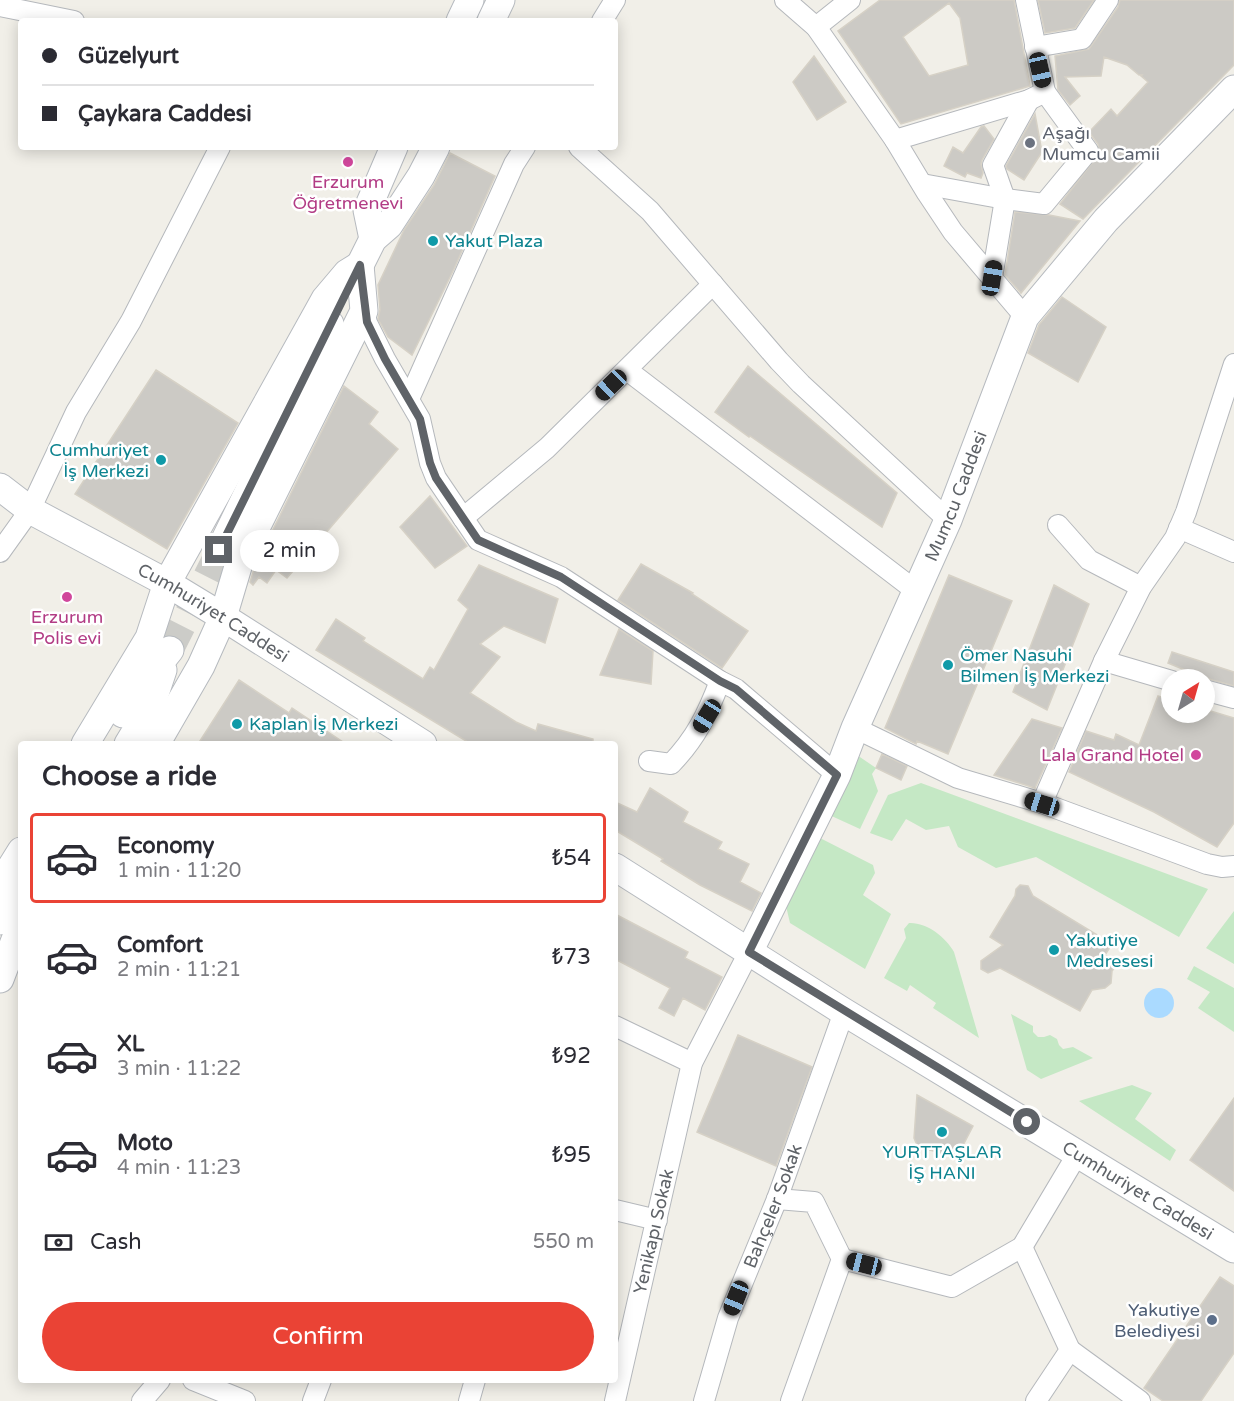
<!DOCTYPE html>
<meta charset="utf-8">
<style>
:root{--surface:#fff;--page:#f2f2f3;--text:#2b2b33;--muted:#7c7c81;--line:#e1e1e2;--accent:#ea4335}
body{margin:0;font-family:"Varela Round",sans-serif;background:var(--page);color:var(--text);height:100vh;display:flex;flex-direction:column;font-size:22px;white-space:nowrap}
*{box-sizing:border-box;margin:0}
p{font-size:20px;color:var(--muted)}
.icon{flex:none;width:33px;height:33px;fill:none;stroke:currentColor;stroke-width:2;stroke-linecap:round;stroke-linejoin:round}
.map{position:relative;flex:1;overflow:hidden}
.details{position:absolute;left:18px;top:741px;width:600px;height:642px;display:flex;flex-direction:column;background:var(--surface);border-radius:6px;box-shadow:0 3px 15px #0003}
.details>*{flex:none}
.top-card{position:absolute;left:18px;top:18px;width:600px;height:132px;border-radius:6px;box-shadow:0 3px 15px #0003;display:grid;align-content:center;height:132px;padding:0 24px;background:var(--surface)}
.needle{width:39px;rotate:37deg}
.controls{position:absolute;left:1161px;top:669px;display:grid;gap:12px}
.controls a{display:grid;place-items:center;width:54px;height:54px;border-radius:50%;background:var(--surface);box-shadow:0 3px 15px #0003;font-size:30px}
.end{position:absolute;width:27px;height:27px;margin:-14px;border:8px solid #5f6368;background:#fff;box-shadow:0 0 0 3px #fff}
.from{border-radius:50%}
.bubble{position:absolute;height:42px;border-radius:21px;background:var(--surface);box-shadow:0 3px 15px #0003;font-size:20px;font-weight:600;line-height:42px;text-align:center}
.car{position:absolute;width:18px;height:36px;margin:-18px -9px;border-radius:8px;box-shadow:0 0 4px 2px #0007;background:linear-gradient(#222 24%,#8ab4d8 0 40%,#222 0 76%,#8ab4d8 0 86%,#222 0)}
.top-card b{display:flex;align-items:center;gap:21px;height:57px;font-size:22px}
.top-card b+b{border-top:2px solid var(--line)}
.top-card i{width:15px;height:15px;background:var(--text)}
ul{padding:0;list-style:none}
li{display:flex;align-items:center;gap:18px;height:90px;margin:0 12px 9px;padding:0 12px;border:3px solid transparent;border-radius:6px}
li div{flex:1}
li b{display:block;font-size:22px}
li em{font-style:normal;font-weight:600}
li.current{border-color:var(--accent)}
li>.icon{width:54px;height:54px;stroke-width:1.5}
h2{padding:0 24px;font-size:27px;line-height:72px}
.pay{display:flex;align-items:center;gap:15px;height:66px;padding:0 24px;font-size:22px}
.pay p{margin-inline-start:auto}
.button{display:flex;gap:12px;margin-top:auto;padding:12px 24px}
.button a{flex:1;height:69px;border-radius:36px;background:var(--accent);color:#fff;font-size:24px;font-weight:600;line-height:69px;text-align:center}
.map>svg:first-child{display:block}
</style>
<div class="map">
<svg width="1234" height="1401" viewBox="0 0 1234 1401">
<rect width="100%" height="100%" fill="#f1efe8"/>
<!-- green -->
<path fill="#c5e8c5" d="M854,753L876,768L872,774L878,791L860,829L825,813Z
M921,783L1208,889L1179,937L1036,857L996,868L958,847L949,826L926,830L906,819L892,841L870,833L888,795Z
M820,838L873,865L875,873L863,895L891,914L865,969L790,923L786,906Z
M1234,911V964L1206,948Z
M909,923C926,922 946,937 954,952L979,1038L933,1008L936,1003L910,985L907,991L884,978L906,938L904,929Z
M1194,966L1234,988V1032L1198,1008L1210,992L1187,979Z
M1011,1014L1033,1026V1032L1038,1037H1044L1050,1035L1057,1039L1059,1045L1063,1049L1073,1047L1093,1058L1041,1079L1027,1070Z
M1132,1085L1152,1093L1135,1119L1176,1150L1170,1161L1079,1101Z"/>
<!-- water -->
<path fill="#aadaff" d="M1144 1003a15 15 0 1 1 30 0a15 15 0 1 1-30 0Z"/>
<!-- building -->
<path fill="#cccac5" stroke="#d6d1c6" stroke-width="1.5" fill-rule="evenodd" d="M880,0H1014L1030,86L901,124L838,31ZM949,3L960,18L968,65L929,76L903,37Z
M1038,0H1094L1075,28L1045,33Z
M1120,0H1234V65L1083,219L1060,204L1099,154L1098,144L1089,132L1111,109L1117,116L1148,82L1141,76L1142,75H1139L1127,65L1104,57L1101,76L1065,77L1080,96L1070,105L1058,90L1055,56L1089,49L1118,7Z
M814,56L846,102L817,120L793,82Z
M1035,114L1042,152L1024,180L1007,169L1006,166Z
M984,126L994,139L982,160L981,164L983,173L981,178L967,173L965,177L944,166L953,147L963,153L981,127Z
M450,153L495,176L454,269L412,355L388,337L378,319L380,310L378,285L404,230L434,185Z
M1015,212L1049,215L1080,221L1021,293L1005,275Z
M1062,297L1106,327L1078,382L1028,353L1039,325Z
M748,366L897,493L882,527L750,436L749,437L715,412Z
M156,370L238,423L167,549L75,494Z
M344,386L378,412L369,424L398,449L287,578L276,570L267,583L259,577L253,585L250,582L255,566Z
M430,496L467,546L435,568L400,527Z
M641,564L693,593L692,594L748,631L722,668L618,600Z
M479,565L558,599L545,643L504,626L480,644L500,657L470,693L516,722L536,731L538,724L593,739V744H471L316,650L336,619L365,638L363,641L423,679L430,667L434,670L468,609L458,600Z
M949,575L1012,601L948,754L917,741L916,744L885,728Z
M1054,585L1089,604L1047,710L1013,692Z
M619,629L653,651L651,684L600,675Z
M1172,652L1234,672V686L1202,677L1168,663Z
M239,680L289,713L292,708L346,744H198Z
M1158,696L1172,700V712H1204V709L1234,718V823L1217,847L1154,812L1069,772L1086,731L1114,740L1116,734L1139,745Z
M1032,719L1062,728L1035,788L994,775Z
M882,754L907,766L901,780L876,768Z
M650,788L688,812L683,822L722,842L718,849L749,864L740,882L761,893L752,911L700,885L661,861L663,859L615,830V802L637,812Z
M1020,885L1028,886L1033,896L1112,944L1105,955L1118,963L1112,971L1111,983L1105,988L1092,990L1080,1011L1000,968L988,973L981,969V961L1003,945L990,937L1015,896L1016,889Z
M615,914L688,952L685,958L722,977L705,1010L683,998L674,1016L659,1008L670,988L615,959Z
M738,1035L812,1067L776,1166L697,1132Z
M917,1095L973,1126L957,1157L918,1147L914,1138Z
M1234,1098V1191L1190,1160Z
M1220,1277L1234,1286V1353L1201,1401H1163L1144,1388Z"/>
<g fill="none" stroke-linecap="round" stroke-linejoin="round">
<!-- secondary-tunnel -->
<path stroke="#ccccc8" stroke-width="27" stroke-dasharray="27 14" stroke-linecap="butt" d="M170,650L220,550"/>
<defs>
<g id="street">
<path d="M785,0L816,27L895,140"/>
<path d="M0,6L74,21"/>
<path d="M602,21L615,0"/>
<path d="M816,27L850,0"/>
<path d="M1035,47L1082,39L1108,0"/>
<path d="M579,147L650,211L779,361L801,384L948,520"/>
<path d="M922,184L1005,199L1044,204L1088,151L1045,92"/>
<path d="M992,278L1005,199L993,165L1029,100"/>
<path d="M364,311L367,323L385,359L420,419L430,463L436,478L478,540L561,577L720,681L736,689L837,775"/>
<path d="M1025,317L953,232L927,193L895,140L1029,100L1045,92L1026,0"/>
<path d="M627,370L916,591"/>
<path d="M409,399L514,164L525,147"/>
<path d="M463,518L547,448L713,284"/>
<path d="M1058,525L1089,560L1141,587"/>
<path d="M1179,528L1234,552"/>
<path d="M0,552L30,510L76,412L131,321L220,147"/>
<path d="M1104,661L1172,681"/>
<path d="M1204,690L1234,698"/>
<path d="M855,728L958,778L1042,803L1207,864L1222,867L1234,866"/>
<path d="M649,761L671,764C696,738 707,715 720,681"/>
<path d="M1042,803L1104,661L1141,587L1175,538L1186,512L1234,364"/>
<path d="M615,1026L692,1063"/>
<path d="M777,1199L814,1202L842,1259L791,1401"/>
<path d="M615,1210L657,1220"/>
<path d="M1022,1247L1070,1350L1036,1401"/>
<path d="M842,1259L952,1287L1022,1247L1078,1153"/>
<path d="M1070,1350L1140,1401"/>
<path d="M193,1380L245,1401"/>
<path d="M142,1401L160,1380"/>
<path d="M313,1401L321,1380"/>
<path d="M469,1401L475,1380"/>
<path id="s1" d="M615,1401L692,1063L749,952"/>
<path id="s2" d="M704,1401L728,1318L777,1199L844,1012"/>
</g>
<g id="secondary">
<path d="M460,21L470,0"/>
<path d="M491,21L501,0"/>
<path d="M373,239L367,210L394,147"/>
<path d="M353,279L373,239L389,225L421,176L436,147"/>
<path id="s3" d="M0,487L30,510L167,583L223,617L423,744"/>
<path d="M220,550L330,324"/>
<path d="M123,714L135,694L170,650"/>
<path d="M85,744L149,638L167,583L325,299L347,273L360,265L364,311L240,560L223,617L201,666L156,744"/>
<path d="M128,744L151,706L163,670"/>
<path id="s4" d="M615,867L844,1012L1234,1249"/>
<path d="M0,885L21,851"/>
<path d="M0,921L21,886"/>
<path id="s5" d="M749,952L837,775L855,728L948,520L1025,317L1106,220L1234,89"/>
<path d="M0,979L21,924"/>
</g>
</defs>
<!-- street casing -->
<use href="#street" stroke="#b5b8bc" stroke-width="22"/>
<!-- secondary casing -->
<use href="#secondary" stroke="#b6babf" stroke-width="29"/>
<!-- street -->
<use href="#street" stroke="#fff" stroke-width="20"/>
<!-- secondary -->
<use href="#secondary" stroke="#fff" stroke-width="27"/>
</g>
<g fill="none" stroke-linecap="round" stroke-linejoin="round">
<!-- route -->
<path stroke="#5f6368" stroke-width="8" d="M219,550L360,265L367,322L385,359L420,419L430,463L436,478L478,540L561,577L720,681L736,689L837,775L749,952L1027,1122"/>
</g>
<!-- markers -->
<circle fill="#6b7280" stroke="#fff" stroke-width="2" cx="1030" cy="143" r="6"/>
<g fill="#d1479c" stroke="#fff" stroke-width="2">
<circle cx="348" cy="162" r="6"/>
<circle cx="67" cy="597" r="6"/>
<circle cx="1196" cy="755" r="6"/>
</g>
<g fill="#0f9aa8" stroke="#fff" stroke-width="2">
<circle cx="433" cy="241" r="6"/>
<circle cx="161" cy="460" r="6"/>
<circle cx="948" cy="665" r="6"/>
<circle cx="237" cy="724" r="6"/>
<circle cx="1054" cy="950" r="6"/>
<circle cx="942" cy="1132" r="6"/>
</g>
<circle fill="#5c6f8a" stroke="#fff" stroke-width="2" cx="1212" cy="1320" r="6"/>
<g text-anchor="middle" stroke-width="5" stroke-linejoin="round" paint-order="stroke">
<!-- worship labels -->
<g font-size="18" fill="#5b616d" stroke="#fff" text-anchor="start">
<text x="1042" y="139">Aşağı<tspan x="1042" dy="21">Mumcu Camii</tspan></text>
</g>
<!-- hotel labels -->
<g font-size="18" fill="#b23c85" stroke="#fff">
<text x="348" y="188">Erzurum<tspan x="348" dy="21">Öğretmenevi</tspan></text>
<text x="67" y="623">Erzurum<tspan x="67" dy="21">Polis evi</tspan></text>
<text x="1184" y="761" text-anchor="end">Lala Grand Hotel</text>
</g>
<!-- culture labels -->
<g font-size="18" fill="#0d838f" stroke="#fff" text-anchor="start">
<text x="445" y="247">Yakut Plaza</text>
<text x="149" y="456" text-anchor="end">Cumhuriyet<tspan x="149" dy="21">İş Merkezi</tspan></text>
<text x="960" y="661">Ömer Nasuhi<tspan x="960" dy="21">Bilmen İş Merkezi</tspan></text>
<text x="249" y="730">Kaplan İş Merkezi</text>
<text x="1066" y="946">Yakutiye<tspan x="1066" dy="21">Medresesi</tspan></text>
<text x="942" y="1158" text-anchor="middle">YURTTAŞLAR<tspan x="942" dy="21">İŞ HANI</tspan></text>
</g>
<!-- street labels -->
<g font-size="18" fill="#5f6368" stroke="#fff">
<text dy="6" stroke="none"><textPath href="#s5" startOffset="501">Mumcu Caddesi</textPath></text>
<text dy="6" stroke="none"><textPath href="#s3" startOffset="248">Cumhuriyet Caddesi</textPath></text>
<text dy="6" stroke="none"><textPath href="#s4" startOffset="615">Cumhuriyet Caddesi</textPath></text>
<text dy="6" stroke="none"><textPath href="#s2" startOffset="207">Bahçeler Sokak</textPath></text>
<text dy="6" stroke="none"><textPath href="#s1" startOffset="174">Yenikapı Sokak</textPath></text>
</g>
<!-- service labels -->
<g font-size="18" fill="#4e5e75" stroke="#fff" text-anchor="end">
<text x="1200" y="1316">Yakutiye<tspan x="1200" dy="21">Belediyesi</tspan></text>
</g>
</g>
</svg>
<div class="controls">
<a><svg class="needle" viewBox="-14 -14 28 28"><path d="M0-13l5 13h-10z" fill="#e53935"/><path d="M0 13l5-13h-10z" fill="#7c7c81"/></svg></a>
</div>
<i class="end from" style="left:1027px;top:1122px"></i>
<i class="end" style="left:219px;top:550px"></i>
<div class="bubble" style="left:240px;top:530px;width:99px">2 min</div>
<i class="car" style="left:1040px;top:70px;rotate:167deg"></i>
<i class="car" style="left:992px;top:278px;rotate:9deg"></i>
<i class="car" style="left:611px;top:385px;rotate:226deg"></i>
<i class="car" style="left:707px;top:716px;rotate:212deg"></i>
<i class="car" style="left:1042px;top:804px;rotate:287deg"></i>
<i class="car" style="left:864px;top:1264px;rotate:284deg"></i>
<i class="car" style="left:736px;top:1298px;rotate:202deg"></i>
<div class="top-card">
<b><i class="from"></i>Güzelyurt</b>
<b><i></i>Çaykara Caddesi</b>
</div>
<section class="details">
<h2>Choose a ride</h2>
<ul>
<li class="current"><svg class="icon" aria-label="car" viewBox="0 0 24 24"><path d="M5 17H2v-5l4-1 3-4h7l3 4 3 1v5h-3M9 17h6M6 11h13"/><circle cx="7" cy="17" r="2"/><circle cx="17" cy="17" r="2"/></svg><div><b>Economy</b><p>1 min · 11:20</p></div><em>₺54</em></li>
<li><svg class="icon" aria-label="car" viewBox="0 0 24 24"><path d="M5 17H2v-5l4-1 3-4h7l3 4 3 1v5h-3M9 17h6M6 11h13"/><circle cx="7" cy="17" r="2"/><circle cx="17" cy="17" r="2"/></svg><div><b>Comfort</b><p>2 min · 11:21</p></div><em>₺73</em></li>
<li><svg class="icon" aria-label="car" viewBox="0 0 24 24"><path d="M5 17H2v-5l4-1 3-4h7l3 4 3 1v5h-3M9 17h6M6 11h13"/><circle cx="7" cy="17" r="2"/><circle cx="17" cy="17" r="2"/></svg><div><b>XL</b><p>3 min · 11:22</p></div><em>₺92</em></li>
<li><svg class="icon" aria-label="car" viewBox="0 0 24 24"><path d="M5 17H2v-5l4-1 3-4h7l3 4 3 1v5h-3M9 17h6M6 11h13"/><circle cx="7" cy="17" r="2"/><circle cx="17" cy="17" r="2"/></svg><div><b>Moto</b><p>4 min · 11:23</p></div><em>₺95</em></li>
</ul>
<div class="pay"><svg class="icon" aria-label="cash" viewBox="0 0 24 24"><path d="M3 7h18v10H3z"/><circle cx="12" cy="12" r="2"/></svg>Cash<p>550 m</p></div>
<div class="button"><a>Confirm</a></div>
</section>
</div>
